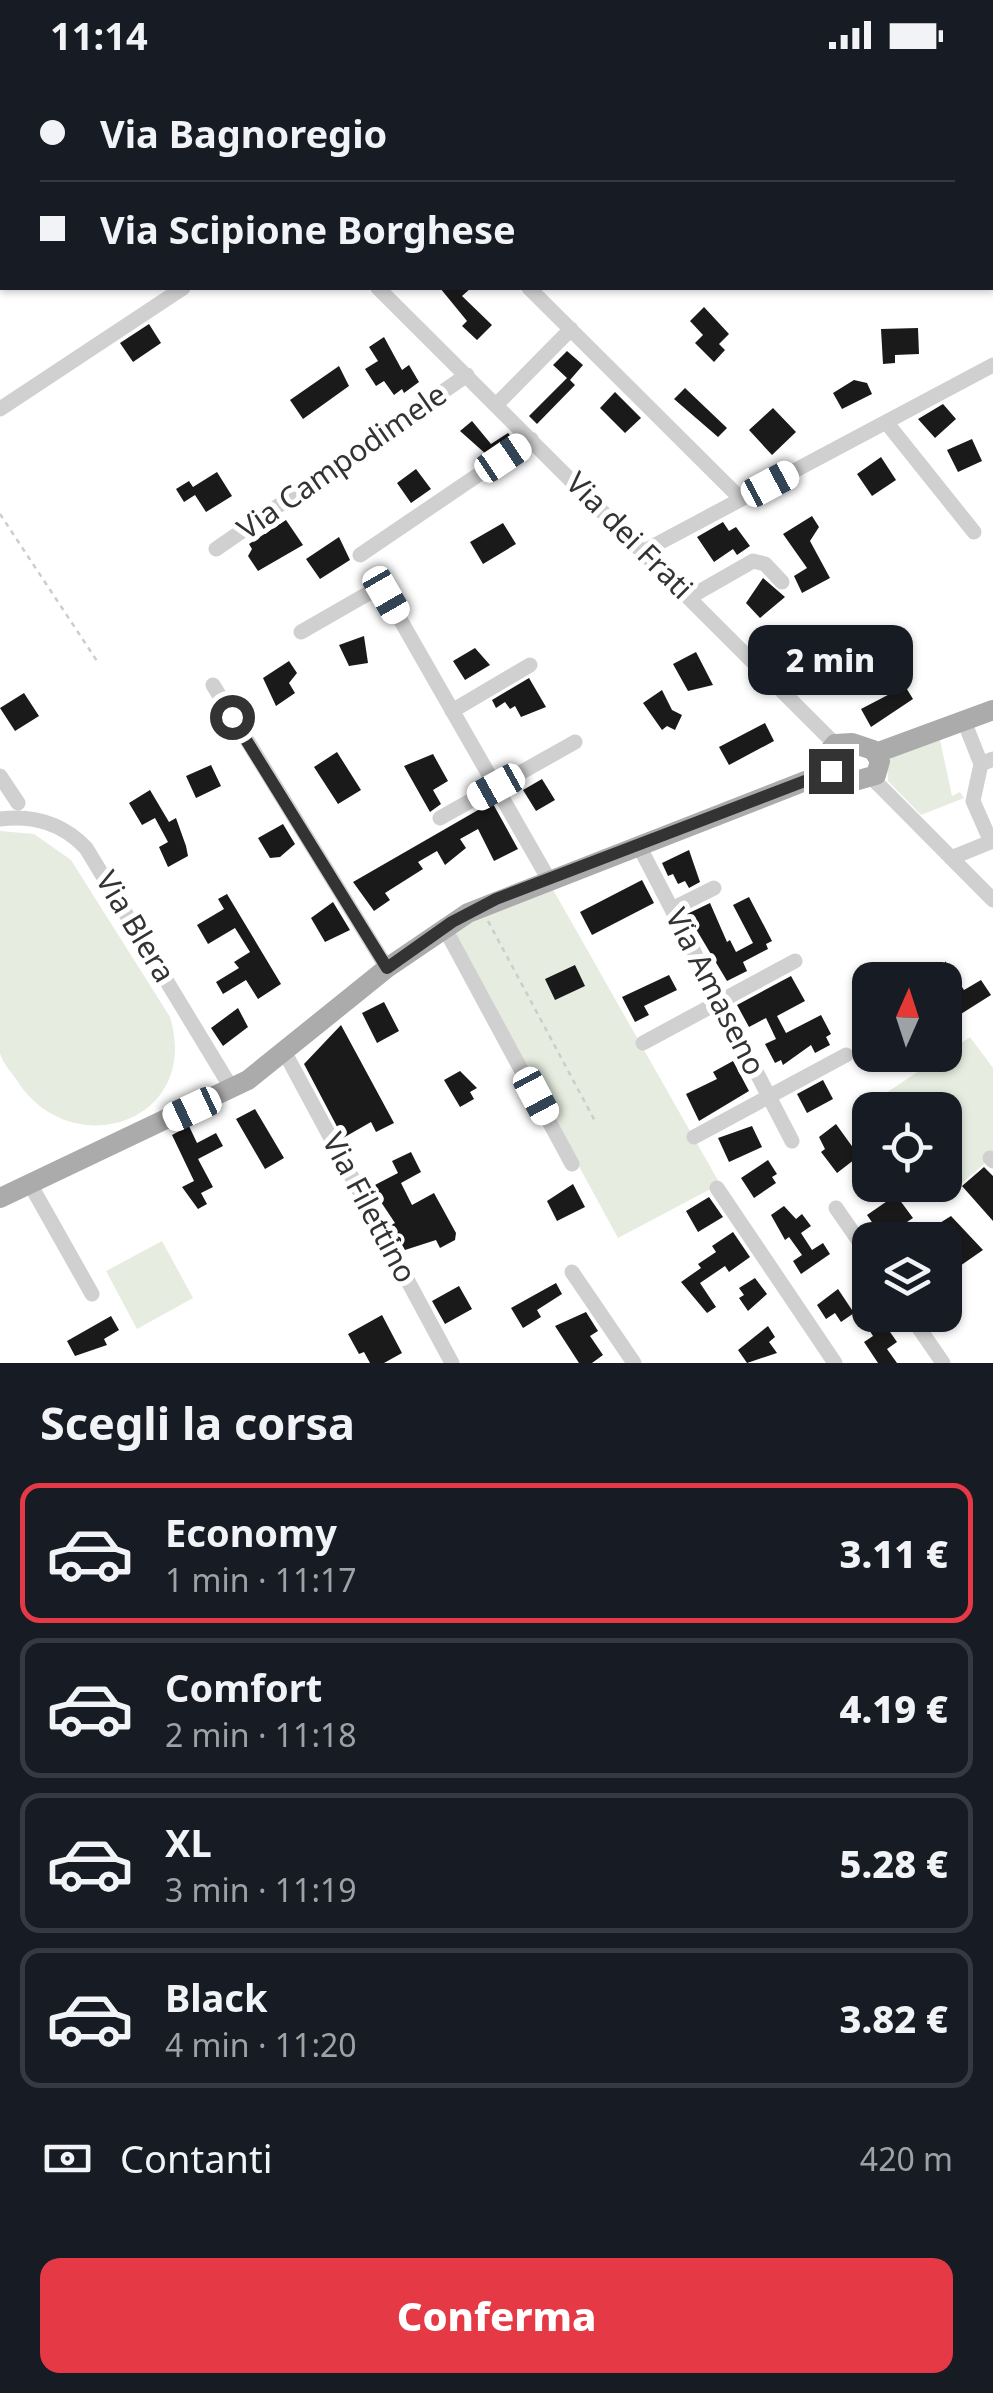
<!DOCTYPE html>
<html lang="it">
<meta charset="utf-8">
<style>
:root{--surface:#171b24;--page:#20242c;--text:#f1f3f6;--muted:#9ea1a6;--line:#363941;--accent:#e63946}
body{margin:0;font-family:"Noto Sans",sans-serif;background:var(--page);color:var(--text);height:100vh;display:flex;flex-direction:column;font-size:38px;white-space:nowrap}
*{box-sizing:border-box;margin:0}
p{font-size:32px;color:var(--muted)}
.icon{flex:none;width:55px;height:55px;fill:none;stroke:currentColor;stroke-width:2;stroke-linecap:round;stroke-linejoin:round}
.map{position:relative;height:1293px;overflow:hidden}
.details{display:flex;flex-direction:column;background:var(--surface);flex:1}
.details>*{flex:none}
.guide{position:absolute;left:0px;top:0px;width:995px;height:220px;box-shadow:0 2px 8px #0004;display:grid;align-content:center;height:220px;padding:0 40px;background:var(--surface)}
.needle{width:65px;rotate:3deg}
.controls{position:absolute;left:852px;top:892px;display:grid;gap:20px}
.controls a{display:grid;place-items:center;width:110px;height:110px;border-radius:20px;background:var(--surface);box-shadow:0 2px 8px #0004;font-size:50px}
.end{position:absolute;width:45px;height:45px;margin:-22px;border:12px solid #333;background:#fff;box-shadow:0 0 0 5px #fff}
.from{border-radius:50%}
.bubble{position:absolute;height:70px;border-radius:20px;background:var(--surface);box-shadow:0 2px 8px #0004;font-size:32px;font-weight:800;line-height:70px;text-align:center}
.car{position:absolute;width:30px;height:60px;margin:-30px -15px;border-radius:12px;box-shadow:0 0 8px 2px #0007;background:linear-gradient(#fff 24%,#345 0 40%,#fff 0 76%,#345 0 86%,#fff 0)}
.guide b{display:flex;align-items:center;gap:35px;height:95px;font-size:38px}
.guide b+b{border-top:2px solid var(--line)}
.guide i{width:25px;height:25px;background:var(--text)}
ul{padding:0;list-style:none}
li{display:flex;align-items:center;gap:30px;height:140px;margin:0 20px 15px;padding:0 20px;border:5px solid var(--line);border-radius:20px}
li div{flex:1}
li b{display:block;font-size:38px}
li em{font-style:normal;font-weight:800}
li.on{border-color:var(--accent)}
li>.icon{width:90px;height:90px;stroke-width:1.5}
h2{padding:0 40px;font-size:45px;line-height:120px}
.pay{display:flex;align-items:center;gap:25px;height:110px;padding:0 40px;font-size:38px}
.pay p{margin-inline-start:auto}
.button{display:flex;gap:20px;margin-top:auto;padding:20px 40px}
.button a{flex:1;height:115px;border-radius:20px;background:var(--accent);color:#fff;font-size:40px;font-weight:800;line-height:115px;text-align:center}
.status{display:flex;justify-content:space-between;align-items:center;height:70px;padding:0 50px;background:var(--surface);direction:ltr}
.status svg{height:28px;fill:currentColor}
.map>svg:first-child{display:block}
</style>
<div class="status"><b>11:14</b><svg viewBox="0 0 49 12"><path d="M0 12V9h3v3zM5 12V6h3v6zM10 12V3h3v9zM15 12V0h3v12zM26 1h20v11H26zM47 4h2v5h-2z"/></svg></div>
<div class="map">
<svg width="993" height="1293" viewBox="0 0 993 1293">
<rect width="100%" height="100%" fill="#fff"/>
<!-- green -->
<path fill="#e6ecdf" d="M940,670L952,726L960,722L964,728L921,745L888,711L887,692L895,684Z
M0,761L34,764L71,790L170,947C202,1054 69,1095 16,1009C11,1002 2,992 0,983C0,966 0,940 0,922C0,868 0,815 0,761Z
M551,816L720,1114L618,1168L450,860Z
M970,967L993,998V1086L953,1121L945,1111V1040H891L880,1027Z
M162,1171L193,1228L137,1259L106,1201Z"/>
<!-- building -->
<path fill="#1a1a1a" d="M440,218H471L462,226L492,255L477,270L462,256L467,251Z
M704,237L729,264L719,274L725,280L714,292L695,273L703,265L690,251Z
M149,254L161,273L133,292L120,273Z
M918,258L919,284L895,285V293L883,294L881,259Z
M384,267L402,300L409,295L419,312L404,323L402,319L394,325L384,311L376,316L365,299L378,291L369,277Z
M567,281L583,295L570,310L575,315L537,354L529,346L567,308L553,295Z
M339,296L349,316L303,349L290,330Z
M854,310L867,313L872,324L842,339L833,323Z
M685,318L727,358L718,367L674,329Z
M615,322L641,348L625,363L600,338Z
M943,334L956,349L935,368L918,349Z
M773,338L796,362L772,385L749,360Z
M472,351L491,374L508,363L512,368L487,385L460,361Z
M972,369L982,391L958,402L947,380Z
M881,387L896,410L872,426L857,404Z
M416,399L431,419L411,433L397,413Z
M217,402L232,426L206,442L195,425L184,432L176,419L189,411L193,417Z
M812,446L819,457L810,471L830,508L802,523L794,506L807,498L783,464Z
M286,450L303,475L258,501L248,486L252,479L249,474Z
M723,452L729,461L736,457L750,476L737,485L733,479L714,492L697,467Z
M503,453L516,474L483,494L470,472Z
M339,467L350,490L320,509L306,489Z
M763,508L785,527L760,548L746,533Z
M364,566L368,593L349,596L339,575Z
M475,578L490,595L465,610L453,591Z
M696,582L713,615L688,621L673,594Z
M289,591L297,603L289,613L295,623L276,636L263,608Z
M529,608L546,637L521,647L515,636L510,639L505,632L496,638L492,630Z
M905,616L913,629L871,657L861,639Z
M662,620L672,640L682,645L675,660L667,656L662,660L643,633Z
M24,623L39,646L15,661L0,638Z
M765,653L774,671L729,695L719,677Z
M337,682L361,720L338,734L314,697Z
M433,684L448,711L433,720L441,734L430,742L404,696Z
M211,695L221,716L196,728L186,706Z
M542,709L555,730L536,741L523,720Z
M150,720L169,752L176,748L186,776L188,786L168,797L159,777L168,772L155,748L142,755L129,733Z
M492,732L518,779L494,791L478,759L460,769L466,778L445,795L437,781L418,792L423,799L385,823L390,830L374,841L353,812Z
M283,754L295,774L280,787L270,788L258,768Z
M689,780L700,812L689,818L685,811L678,814L673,804L668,806L662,793Z
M642,810L654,833L592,865L580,842Z
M227,824L281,914L258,929L246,910L223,924L216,912L239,898L234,892L250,882L235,858L208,874L197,855L224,839L218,829Z
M749,827L772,871L766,874L768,879L743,892L747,901L727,911L687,844L710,833L727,872L730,870L736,882L753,873L733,835Z
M333,832L350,860L325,872L311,848Z
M945,891L964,920L981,910L991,925L945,954V910H931L945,901Z
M575,895L585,916L555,930L545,909Z
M669,905L677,920L644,936L649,945L635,952L622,927Z
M791,906L805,931L777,946L786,963L821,945L831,964L826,967L830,975L815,983L811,975L783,995L781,990L775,993L765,974L776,969L766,948L749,957L737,935Z
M384,932L399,961L377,973L362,943Z
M238,938L248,957L223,976L211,958Z
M341,955L394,1053L376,1062L371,1052L343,1068L304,994Z
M733,991L749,1021L699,1051L686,1024L717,1009L713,1002Z
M460,1001L477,1018L470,1022L474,1029L460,1037L444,1010Z
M823,1010L833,1029L807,1043L797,1024Z
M255,1039L284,1088L265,1099L236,1049Z
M836,1054L859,1086L837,1103L821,1082L825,1079L819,1067Z
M189,1056L197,1073L216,1063L223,1076L198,1089L213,1117L201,1123L207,1134L198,1139L182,1117L194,1111L172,1065Z
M752,1056L762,1077L729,1092L718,1068Z
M411,1082L421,1102L401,1113L412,1135L434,1123L456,1163L455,1170L440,1178L436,1170L405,1180L391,1155L395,1153L371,1117L398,1103L392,1091Z
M768,1090L777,1104L772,1107L776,1113L754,1128L741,1108Z
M984,1097L993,1106V1151L962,1116Z
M573,1114L585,1137L557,1151L547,1131Z
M896,1125L913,1148L883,1168L867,1145Z
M709,1127L723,1147L698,1162L686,1141Z
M784,1136L796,1149L802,1144L811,1156L801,1163L812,1180L823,1173L830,1184L801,1204L793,1191L802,1185L789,1167L785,1170L771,1145Z
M951,1146L983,1180L957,1198L945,1181V1170H927L939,1162L935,1156Z
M733,1162L750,1187L729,1202L725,1196L700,1213L716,1237L707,1243L681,1212L701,1198L698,1194L716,1182L712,1176Z
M755,1208L767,1224L748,1241L739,1228L744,1225L739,1218Z
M556,1213L562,1224L537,1240L541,1247L523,1258L511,1238Z
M459,1216L472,1239L445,1254L432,1231Z
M838,1219L854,1243L841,1252L835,1243L826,1249L817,1235Z
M586,1242L598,1261L590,1266L603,1285L592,1293H579L555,1256Z
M382,1245L402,1283L384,1293H370L364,1282L359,1284L348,1264Z
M111,1246L119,1260L104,1269L107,1275L75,1286L67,1271Z
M879,1246L897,1272L887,1279L897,1293H878L864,1272L873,1266L866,1255Z
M768,1256L775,1267L769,1272L777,1283L747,1293L738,1280Z"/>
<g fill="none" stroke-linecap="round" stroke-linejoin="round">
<!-- path -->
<path stroke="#cdcdcd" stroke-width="2.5" stroke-dasharray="5 5" stroke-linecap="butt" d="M0,444L97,591
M488,851L596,1053"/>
<!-- minor -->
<path stroke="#d0d0d0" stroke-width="15" d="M162,0L164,2
M311,0L314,2
M883,0L886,2
M192,2L197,0
M992,110L993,111
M378,218L835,674
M529,218L741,429
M497,334L571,259
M0,339L183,218
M886,352L974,462
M216,479L467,305
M644,481L993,295
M360,485L531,369
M690,527L753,491L765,494L782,512
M301,562L369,523H385L548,808
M213,615L387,898
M452,641L530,595
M964,651L981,694L993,689
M981,694L973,731L991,772
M0,706L18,733
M872,708L993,830
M440,748L575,672
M0,749C34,745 62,753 86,778L232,1019
M638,774L792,1071
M951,788L993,771
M672,839L714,818
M444,857L572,1094
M643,973L795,891
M285,983L452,1293
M694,1067L846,985
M990,1088L993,1091
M30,1114L92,1224
M717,1118L835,1293
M836,1138L870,1187
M572,1202L634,1293
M910,1245L943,1293"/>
<!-- major -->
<path stroke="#ababab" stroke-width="20" d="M835,674L852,673L873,680L880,691L876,705L855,711L834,704L826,685Z
M876,683L993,640
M0,1128L248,1010L387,898L468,843L831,701"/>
</g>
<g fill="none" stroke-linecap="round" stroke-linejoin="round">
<!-- route -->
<path stroke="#333" stroke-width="12" d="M232,647L387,898L452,852L496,829L831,701"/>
</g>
<g text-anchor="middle" stroke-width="10" stroke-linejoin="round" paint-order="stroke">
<!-- street labels -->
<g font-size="30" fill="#333" stroke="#fff">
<text transform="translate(342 392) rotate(-35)" y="10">Via Campodimele</text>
<text transform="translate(629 466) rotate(45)" y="10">Via dei Frati</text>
<text transform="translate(135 857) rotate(59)" y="10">Via Blera</text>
<text transform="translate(715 922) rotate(63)" y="10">Via Amaseno</text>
<text transform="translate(369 1138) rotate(62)" y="10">Via Filettino</text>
</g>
</g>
</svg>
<div class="controls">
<a><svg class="needle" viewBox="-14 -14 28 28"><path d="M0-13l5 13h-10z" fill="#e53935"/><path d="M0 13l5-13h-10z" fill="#9ea1a6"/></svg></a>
<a><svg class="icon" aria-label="locate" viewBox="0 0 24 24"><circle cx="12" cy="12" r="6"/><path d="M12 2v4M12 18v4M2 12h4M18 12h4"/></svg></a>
<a><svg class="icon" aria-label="layers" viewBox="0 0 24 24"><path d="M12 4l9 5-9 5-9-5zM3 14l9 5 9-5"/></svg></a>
</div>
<i class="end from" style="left:232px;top:647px"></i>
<i class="end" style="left:831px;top:701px"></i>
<div class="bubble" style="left:748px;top:555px;width:165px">2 min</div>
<i class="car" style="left:503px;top:388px;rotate:56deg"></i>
<i class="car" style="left:770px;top:414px;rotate:62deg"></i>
<i class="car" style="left:386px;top:525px;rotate:150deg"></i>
<i class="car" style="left:496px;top:717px;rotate:241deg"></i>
<i class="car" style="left:536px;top:1026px;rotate:152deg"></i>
<i class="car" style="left:192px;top:1039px;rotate:245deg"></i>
<div class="guide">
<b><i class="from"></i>Via Bagnoregio</b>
<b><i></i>Via Scipione Borghese</b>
</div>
</div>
<section class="details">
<h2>Scegli la corsa</h2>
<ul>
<li class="on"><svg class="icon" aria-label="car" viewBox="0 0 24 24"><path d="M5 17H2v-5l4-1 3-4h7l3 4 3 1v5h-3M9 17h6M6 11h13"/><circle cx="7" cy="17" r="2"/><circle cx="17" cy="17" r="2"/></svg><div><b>Economy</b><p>1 min · 11:17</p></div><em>3.11 €</em></li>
<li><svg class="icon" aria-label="car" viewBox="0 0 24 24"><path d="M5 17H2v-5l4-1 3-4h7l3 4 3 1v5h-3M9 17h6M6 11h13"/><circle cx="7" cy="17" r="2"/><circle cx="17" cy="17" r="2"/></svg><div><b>Comfort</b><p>2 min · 11:18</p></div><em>4.19 €</em></li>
<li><svg class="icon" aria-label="car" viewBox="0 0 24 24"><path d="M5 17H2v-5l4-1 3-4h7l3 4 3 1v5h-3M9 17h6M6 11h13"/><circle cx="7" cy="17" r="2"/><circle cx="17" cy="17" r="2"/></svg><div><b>XL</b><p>3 min · 11:19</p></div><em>5.28 €</em></li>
<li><svg class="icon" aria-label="car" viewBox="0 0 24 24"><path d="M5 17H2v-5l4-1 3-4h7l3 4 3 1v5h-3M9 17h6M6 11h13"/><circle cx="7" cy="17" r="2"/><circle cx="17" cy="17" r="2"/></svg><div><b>Black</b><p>4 min · 11:20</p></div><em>3.82 €</em></li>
</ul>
<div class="pay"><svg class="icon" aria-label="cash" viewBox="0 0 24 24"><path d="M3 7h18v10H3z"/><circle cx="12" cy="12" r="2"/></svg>Contanti<p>420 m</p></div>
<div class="button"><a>Conferma</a></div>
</section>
